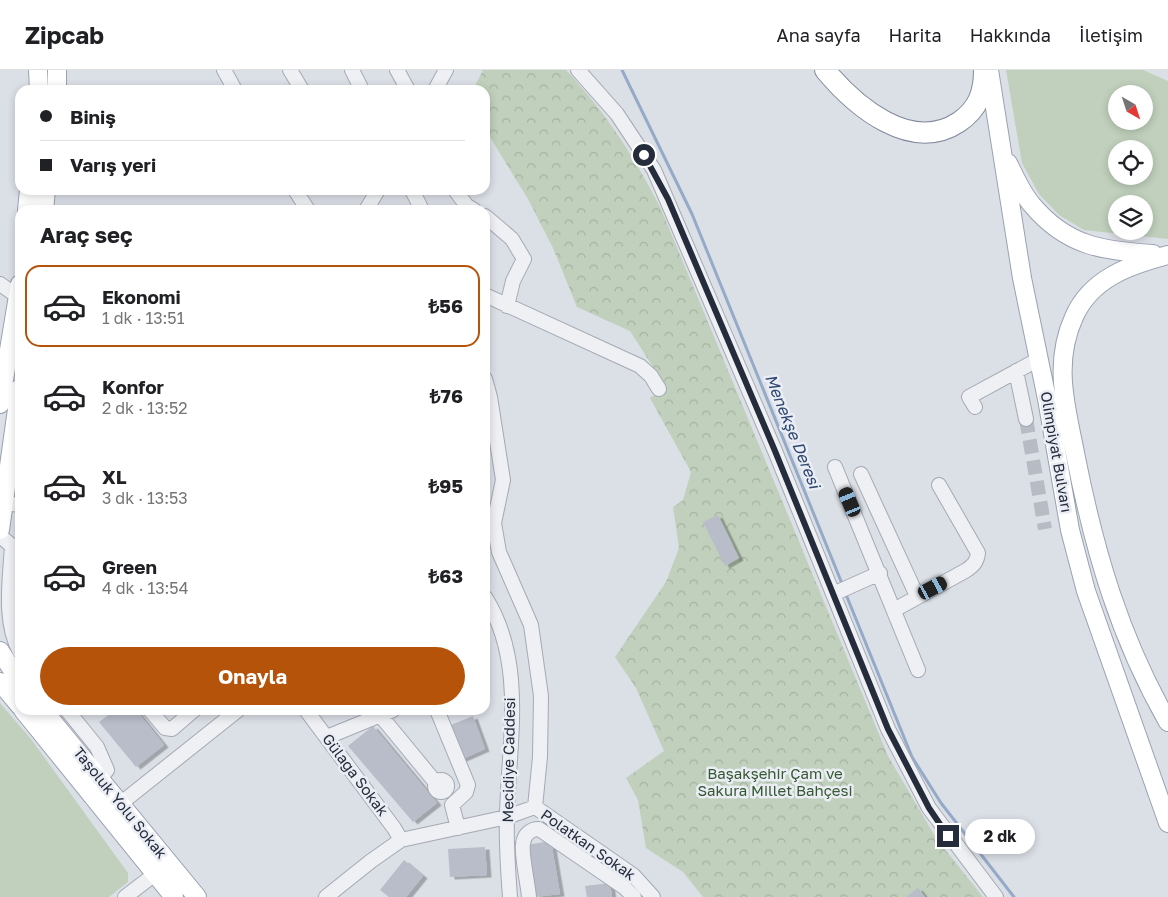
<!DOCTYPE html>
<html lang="tr">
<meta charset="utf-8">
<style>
:root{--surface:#fff;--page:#f6f6f6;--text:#202124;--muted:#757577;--line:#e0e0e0;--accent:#b45309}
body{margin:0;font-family:"Golos Text",sans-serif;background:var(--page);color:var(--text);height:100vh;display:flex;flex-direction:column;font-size:19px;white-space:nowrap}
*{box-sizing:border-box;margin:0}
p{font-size:16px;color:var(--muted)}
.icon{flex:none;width:28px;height:28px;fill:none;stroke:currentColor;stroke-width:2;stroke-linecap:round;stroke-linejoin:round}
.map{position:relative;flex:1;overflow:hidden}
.sheet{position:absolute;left:15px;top:135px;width:475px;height:510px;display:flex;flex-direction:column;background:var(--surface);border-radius:15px;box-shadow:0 2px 8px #0003}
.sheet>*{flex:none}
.guide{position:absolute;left:15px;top:15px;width:475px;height:110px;border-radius:15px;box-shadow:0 2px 8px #0003;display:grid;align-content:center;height:110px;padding:0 25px;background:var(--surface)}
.needle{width:32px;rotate:141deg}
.buttons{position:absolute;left:1108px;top:15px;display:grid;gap:10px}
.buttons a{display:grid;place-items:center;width:45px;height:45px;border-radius:50%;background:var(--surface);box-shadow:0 2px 8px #0003;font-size:25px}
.end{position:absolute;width:22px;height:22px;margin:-11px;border:6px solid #252c3c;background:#fff;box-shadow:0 0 0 2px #fff}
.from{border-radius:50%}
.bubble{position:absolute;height:35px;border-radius:18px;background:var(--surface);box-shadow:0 2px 8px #0003;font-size:16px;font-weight:700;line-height:35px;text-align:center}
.car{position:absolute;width:15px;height:30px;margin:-15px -8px;border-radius:6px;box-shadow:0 0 4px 1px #0007;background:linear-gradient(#222 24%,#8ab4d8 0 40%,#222 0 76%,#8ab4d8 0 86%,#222 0)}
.guide b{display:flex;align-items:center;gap:18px;height:48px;font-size:19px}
.guide b+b{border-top:1px solid var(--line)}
.guide i{width:12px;height:12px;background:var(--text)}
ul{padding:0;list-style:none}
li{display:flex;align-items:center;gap:15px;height:82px;margin:0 10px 8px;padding:0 15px;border:2px solid transparent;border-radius:15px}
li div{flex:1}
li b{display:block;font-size:19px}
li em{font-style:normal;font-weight:700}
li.current{border-color:var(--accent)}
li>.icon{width:45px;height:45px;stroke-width:1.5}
h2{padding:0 25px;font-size:22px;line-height:60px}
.button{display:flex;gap:10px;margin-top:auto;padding:10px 25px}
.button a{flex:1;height:58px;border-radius:30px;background:var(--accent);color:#fff;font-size:20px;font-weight:700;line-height:58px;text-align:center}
header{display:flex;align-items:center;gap:30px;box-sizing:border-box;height:70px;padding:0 25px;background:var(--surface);border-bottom:1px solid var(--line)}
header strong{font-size:24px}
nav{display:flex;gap:28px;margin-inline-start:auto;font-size:18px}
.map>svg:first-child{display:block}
</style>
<header>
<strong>Zipcab</strong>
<nav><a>Ana sayfa</a><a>Harita</a><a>Hakkında</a><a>İletişim</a></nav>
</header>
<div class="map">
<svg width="1168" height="827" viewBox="0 0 1168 827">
<defs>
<pattern id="park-crowns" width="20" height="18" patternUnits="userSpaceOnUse" patternTransform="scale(1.25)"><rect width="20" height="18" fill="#c0d0bc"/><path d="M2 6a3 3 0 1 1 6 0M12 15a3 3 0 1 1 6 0" fill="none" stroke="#a5b3a2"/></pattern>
<filter id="shadow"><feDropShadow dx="4.5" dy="2.5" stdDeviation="0" flood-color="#0004"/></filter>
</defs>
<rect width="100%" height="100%" fill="#dbdfe6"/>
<!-- grass -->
<path fill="#c0d0bc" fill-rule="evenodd" d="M1006,0H1143L1168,11V169L1084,160L1059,145L1039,124L1022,93ZM1116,24H1144V51H1116ZM1116,79H1144V106H1116ZM1116,134H1144V161H1116Z
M0,633L31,669L128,803V812L109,827H0Z"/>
<!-- park -->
<path fill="url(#park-crowns)" d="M483,0H566C606,43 634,86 661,139L888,686L936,768L983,827H703L683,802L646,778L638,730L626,708L664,681L636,618L615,587L666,512L679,478L673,437L683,430L691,402L650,328L666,317L630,261L577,237L553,178L528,129L485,59V20H473Z"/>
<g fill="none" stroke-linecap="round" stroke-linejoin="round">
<!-- stream -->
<path stroke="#95a9c8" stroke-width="3" d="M622,0L692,144L843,516
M845,522L912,687L941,733L1014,827"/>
</g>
<!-- building -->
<path fill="#b8bdc9" filter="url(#shadow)" d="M718,445L739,488L725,496L703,452Z
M115,640H136L164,675L136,697L99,652Z
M473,646L485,679L460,690L446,657Z
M373,656L437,733L413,752L348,676Z
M551,771L560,824L535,827L526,775Z
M485,777L487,805L450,807L448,779Z
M404,790L423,806L406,827H389L380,820Z
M610,813L612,827H587L585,816Z
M918,818L925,827H906Z"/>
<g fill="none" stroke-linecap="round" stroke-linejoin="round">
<!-- minor-tunnel -->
<path stroke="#b7bbc4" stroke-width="14" stroke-dasharray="14 7" stroke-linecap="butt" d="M1026,349L1045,459"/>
<defs>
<path id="minor" d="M224,0L235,20
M290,0L302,20
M352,0L362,20
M397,0L408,20
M578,0L617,44L654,100L775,381L888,659L929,738L996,827
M435,20L446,0
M295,120L308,140
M412,120L422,140
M455,120L467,136L474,140
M366,140L378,120
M485,146L512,169L524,189L513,211L507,236
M0,214L20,228
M485,225L640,296L651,306L659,319
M1016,301L1026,349
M485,309L490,327L503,410L494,453L499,482L531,555L541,626L540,687L535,737
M975,337L969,327L1039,289
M835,397L918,600
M861,404L917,526
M4,433L20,435
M0,466L12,476C10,509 3,552 20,582
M833,524L880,503
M485,527C527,593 508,674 507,747C506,773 508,801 510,827
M894,540L965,501C973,496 977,492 978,483L939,415
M67,640L97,677L107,700L100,709
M150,640L165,658L172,659L194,640
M306,640L394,758L401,770
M437,640L468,715L466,722L452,735L458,758
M380,645L436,713
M327,667L393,640
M435 716a6 6 0 1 1 12 0a6 6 0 1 1-12 0Z
M120,734L238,640
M125,827L155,804
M326,827L371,791L401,770L507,747L535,737L633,805L653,827
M529,827C528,814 521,784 523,774C524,764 531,759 539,759L625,818L634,827"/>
<path id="major" d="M38,0L39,20
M57,0V20
M989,0L1022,208L1047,329L1070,460L1086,521L1168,753
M1008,93C1015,107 1022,124 1033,136C1067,176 1103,181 1153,184
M27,140L29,120
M44,140L46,120
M1168,185C1130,195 1091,208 1074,247C1052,295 1067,340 1076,388C1095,483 1120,568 1168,652
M0,334L20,214
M0,460L20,318
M0,581L20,612
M0,612L20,636
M23,640L174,827
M43,640L197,827"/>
<path id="highway" d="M825,0C855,36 911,84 959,52C978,39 984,23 984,0"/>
</defs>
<!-- minor casing -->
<use href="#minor" stroke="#a4a9b3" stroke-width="16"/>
<!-- major casing -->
<use href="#major" stroke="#9aa2b2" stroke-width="20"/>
<!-- highway casing -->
<use href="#highway" stroke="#828b9d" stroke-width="22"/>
<!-- minor -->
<use href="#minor" stroke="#eef0f4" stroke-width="14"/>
<!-- major -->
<use href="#major" stroke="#fff" stroke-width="18"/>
<!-- highway -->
<use href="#highway" stroke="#fff" stroke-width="20"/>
</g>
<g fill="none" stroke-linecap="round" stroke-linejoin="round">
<!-- route -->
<path stroke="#252c3c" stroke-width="6" d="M644,85L668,129L775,381L888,659L929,738L948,766"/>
</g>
<g text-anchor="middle" stroke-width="5" stroke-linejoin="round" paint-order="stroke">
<!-- street labels -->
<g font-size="15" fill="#252c3c" stroke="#eaeef4">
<text transform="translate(1056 382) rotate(80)" y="5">Olimpiyat Bulvarı</text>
<text transform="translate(509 690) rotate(-89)" y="5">Mecidiye Caddesi</text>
<text transform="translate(355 705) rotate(53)" y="5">Gülağa Sokak</text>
<text transform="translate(120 733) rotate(51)" y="5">Taşoluk Yolu Sokak</text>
<text transform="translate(588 775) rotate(35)" y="5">Polatkan Sokak</text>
</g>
<!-- park labels -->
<g font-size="15" fill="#365832" stroke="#eaeef4">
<text x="775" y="709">Başakşehir Çam ve<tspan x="775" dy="17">Sakura Millet Bahçesi</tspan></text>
</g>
<!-- water labels -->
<g font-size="16" font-style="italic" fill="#2f4771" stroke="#eaeef4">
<text transform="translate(793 361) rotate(68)" y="6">Menekşe Deresi</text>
</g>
</g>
</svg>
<div class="buttons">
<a><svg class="needle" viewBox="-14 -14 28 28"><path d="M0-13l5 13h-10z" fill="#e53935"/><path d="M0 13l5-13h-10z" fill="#757577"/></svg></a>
<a><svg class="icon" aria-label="locate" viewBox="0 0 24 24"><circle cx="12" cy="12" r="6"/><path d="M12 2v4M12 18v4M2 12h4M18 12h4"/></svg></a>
<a><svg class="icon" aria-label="layers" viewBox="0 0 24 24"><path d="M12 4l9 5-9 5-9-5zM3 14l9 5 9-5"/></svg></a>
</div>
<i class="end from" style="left:644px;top:85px"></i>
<i class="end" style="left:948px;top:766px"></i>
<div class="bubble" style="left:965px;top:749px;width:70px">2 dk</div>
<i class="car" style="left:850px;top:432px;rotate:337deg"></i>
<i class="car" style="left:933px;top:518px;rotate:62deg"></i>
<div class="guide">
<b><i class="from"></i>Biniş</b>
<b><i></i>Varış yeri</b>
</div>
<section class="sheet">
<h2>Araç seç</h2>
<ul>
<li class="current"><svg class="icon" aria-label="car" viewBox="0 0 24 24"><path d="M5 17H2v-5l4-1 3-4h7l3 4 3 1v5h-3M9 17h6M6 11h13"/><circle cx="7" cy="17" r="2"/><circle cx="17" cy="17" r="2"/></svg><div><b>Ekonomi</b><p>1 dk · 13:51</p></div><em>₺56</em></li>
<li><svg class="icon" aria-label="car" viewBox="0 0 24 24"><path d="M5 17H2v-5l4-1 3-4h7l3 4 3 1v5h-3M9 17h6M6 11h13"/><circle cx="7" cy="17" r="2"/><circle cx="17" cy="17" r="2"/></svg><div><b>Konfor</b><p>2 dk · 13:52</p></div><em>₺76</em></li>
<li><svg class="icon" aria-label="car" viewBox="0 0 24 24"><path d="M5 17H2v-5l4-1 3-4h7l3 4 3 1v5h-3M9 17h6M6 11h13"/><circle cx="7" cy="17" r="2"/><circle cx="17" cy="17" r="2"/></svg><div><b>XL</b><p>3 dk · 13:53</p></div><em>₺95</em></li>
<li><svg class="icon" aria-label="car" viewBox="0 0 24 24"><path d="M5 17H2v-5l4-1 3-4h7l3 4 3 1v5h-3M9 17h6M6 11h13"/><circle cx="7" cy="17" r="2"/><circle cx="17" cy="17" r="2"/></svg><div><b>Green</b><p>4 dk · 13:54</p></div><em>₺63</em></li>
</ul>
<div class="button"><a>Onayla</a></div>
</section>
</div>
